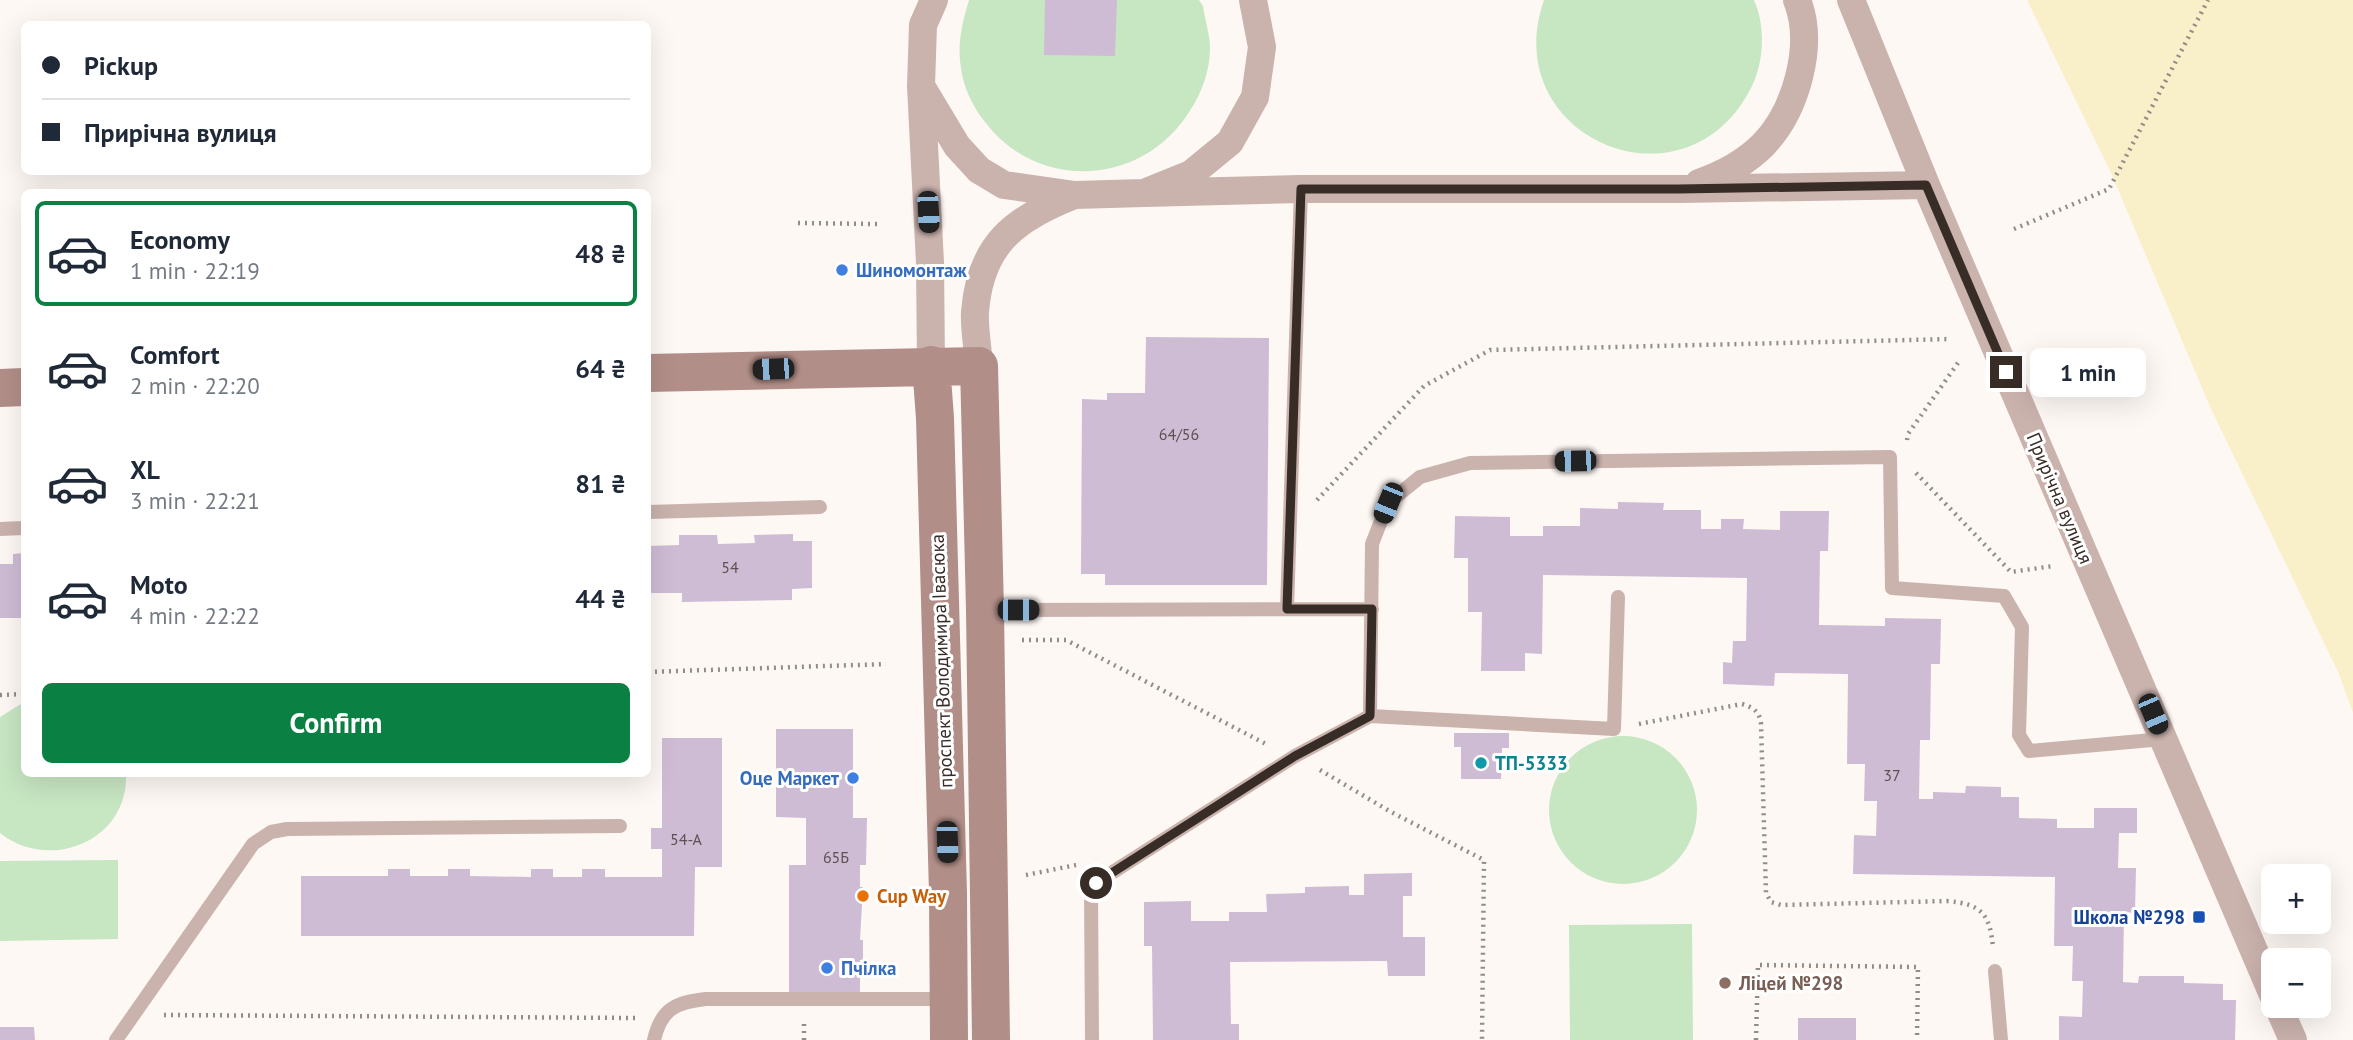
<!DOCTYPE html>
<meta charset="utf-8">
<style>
:root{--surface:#fff;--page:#f6f6f7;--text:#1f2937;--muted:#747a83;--line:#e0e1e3;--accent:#0b8043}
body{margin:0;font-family:"PT Sans",sans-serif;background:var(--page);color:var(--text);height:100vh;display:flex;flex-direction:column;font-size:26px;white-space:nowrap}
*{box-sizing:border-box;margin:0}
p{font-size:23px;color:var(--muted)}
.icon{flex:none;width:38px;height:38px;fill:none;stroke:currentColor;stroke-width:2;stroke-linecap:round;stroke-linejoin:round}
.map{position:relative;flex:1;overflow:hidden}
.panel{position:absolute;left:21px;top:189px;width:630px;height:588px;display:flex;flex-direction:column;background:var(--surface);border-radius:10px;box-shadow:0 7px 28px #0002}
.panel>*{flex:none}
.guide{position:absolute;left:21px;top:21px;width:630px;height:154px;border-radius:10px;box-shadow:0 7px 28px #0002;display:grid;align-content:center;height:154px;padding:0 21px;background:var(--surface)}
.tools{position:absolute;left:2261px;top:864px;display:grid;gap:14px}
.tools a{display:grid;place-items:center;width:70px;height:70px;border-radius:10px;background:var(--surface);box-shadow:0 7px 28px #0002;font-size:35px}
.end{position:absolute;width:32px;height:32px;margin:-16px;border:9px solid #382c27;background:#fff;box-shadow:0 0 0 4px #fff}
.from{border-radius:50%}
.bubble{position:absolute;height:49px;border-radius:10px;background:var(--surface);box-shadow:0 7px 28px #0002;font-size:23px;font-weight:800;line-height:49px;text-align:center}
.car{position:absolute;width:21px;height:42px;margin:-21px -10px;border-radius:9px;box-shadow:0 0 5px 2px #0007;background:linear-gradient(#222 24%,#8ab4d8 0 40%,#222 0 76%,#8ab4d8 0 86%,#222 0)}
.guide b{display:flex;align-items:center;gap:24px;height:66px;font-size:26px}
.guide b+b{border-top:2px solid var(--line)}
.guide i{width:18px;height:18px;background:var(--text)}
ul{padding:12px 0 0;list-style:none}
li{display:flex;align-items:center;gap:21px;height:105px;margin:0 14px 10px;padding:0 7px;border:4px solid transparent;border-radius:10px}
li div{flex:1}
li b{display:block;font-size:26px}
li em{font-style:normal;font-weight:800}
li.active{border-color:var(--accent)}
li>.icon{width:63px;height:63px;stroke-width:1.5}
.action{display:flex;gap:14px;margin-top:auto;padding:14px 21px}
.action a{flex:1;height:80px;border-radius:10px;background:var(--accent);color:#fff;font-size:28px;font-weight:800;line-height:80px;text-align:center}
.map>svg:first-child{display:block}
</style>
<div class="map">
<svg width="2353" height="1040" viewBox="0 0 2353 1040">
<rect width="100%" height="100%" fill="#fef8f5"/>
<!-- green -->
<path fill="#c7e6c2" d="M969,0H1199L1203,6C1205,20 1210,35 1210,48C1210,70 1202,92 1191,109C1145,186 1039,193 985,122C973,107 963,87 961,68C957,44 962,23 969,0Z
M1544,0H1754C1766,27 1764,63 1751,88C1685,218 1496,137 1544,0Z
M24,702V774H126C129,840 50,873 0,833V717Z
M1549 810a74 74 0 1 1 148 0a74 74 0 1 1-148 0Z
M118,860V939L0,941V861Z
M1692,924L1693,1040H1570L1569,925Z"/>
<!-- sand -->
<path fill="#f9f0ca" d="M2027,0H2353V713L2339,674L2211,409L2111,173Z"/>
<!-- building -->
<path fill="#cebcd5" d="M1045,0H1117L1115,56L1044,55Z
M1146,337L1269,338L1267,585H1105V574H1081L1082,399L1107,400V393H1145Z
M1618,502L1664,503L1663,510H1701V529H1721V519H1744L1743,529L1780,530V511H1829L1828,551H1820L1819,625L1885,626V618L1941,619L1940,664H1931L1930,740H1920L1919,799H1933V792L1965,793L1966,786L2001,787V797H2019V818L2057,819V828H2094V808H2137V833H2119L2118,868H2136L2135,913L2124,912L2123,982L2138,983L2139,976H2184V983L2223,984V1000H2236L2235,1040H2059V1016L2082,1017L2083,981H2072L2073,946H2054L2055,877L1853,874L1854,835L1876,836L1877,801H1864L1865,764H1847L1848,674L1775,673L1774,686L1723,684V662L1732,663L1733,641H1746L1747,578L1543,575L1542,654L1525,653V671H1481L1482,612H1468V558H1454L1455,516L1510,517V536H1543V526H1580V508L1618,509Z
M793,534V541H812V588L792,589V600L682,602V593H648V546L679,545V535H717L718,544L755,543L754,535Z
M24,553V618H0V564H13V554Z
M776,729H853V818H867L866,865H860V887H863L860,940H863V960H860V992H789V865H806V818L776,817Z
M1454,733H1509V748H1502L1501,779H1461V747H1454Z
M662,738H722V867H695L694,936H301V876H388V869H410V876H448V869H470V876L531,877V869H553V877H582V869H605V877H662V849H651V828H662Z
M1412,873V896H1403V937H1425V976H1388L1387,961L1230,962L1231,1024H1239V1040H1153L1152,946H1144V902L1191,901V921H1229V912H1267L1266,894L1305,893V887L1349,886V895H1364V874Z
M1798,1018H1856V1040H1798Z
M0,1027H34L35,1040H0Z"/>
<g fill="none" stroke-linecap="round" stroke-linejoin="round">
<!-- path -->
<path stroke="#948b87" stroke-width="4.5" stroke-dasharray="2 5" stroke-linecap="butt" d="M798,223L877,224
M2014,229L2109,189L2208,0
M1907,440L1908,434L1960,360
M1916,473L2011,572L2053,566
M1317,500L1424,386L1490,350L1950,339
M1022,640H1066L1268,745
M648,672L886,664
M0,695L24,694
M1639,724L1742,704C1753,707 1760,712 1761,724L1766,893L1771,902L1781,905L1947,901C1982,904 1990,914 1993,948
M1320,770L1391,812L1484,860L1482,1040
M1026,875L1076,865
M164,1015L635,1018
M804,1040V1023
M1756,1040L1758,965L1918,967L1917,1040"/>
<!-- lane -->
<path stroke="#cab2ad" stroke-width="14" d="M648,512L820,507
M0,529L24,528
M1287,609L1301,189
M988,610L1372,609
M1370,716L1372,544L1388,503L1420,477L1470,463L1890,457L1892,588L2004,596L2022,627L2019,735L2029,751L2163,739
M1995,971L2001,1040
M116,1040L253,844L271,832L287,829L620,826
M654,1040C661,1009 676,1002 706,999H946
M1092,1040L1091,886L1295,756L1370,716L1614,729L1618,597"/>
<!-- street -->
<path stroke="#cab2ad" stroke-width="28" d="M1851,0L1926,185L2273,995
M921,86L957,146L979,170L1004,185L1075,195L1144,193L1191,174L1230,142L1255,97L1262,47L1253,0
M1699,183C1722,175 1745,163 1763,145C1796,111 1815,45 1797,0
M1144,193L1301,189H1679L1926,185
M931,365L930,263L921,86L923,25L934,0
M979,366C978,348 974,329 975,312C980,245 1014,219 1072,196
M2278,1006L2293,1040"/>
<!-- secondary -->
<path stroke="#b28e88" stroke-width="38" d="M931,365L935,418L948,893L949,1040
M648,373L979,366L985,610L991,1040
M0,388L24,387"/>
</g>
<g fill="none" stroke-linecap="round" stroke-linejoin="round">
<!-- route -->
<path stroke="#382c27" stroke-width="9" d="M1096,883L1295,756L1370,716L1372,609H1287L1301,189H1679L1926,185L2006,372"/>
</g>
<!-- markers -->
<g fill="#3f7fe0" stroke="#fff" stroke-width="2.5">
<circle cx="842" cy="270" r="7"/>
<circle cx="853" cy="778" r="7"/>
<circle cx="827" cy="968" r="7"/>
</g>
<circle fill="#0f9aa8" stroke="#fff" stroke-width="2.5" cx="1481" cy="763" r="7"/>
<circle fill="#e8710a" stroke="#fff" stroke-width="2.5" cx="863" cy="896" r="7"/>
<rect fill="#1a4fb4" stroke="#fff" stroke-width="2.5" x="2192" y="910" width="14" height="14" rx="3.5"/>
<circle fill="#8d6e63" stroke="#fff" stroke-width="2.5" cx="1725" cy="983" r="7"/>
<g text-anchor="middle" stroke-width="6" stroke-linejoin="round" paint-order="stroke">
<!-- number labels -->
<g font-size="16" fill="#5e5052">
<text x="1179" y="440">64/56</text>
<text x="730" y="573">54</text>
<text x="1892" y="781">37</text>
<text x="686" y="845">54-А</text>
<text x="836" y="863">65Б</text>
</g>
<!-- shop labels -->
<g font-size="19" font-weight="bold" fill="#366cbe" stroke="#fff" text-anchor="start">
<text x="856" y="277">Шиномонтаж</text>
<text x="839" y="785" text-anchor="end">Оце Маркет</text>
<text x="841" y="975">Пчілка</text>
</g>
<!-- street labels -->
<g font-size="19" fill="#382c27" stroke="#fff">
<text transform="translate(2060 498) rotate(67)" y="7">Прирічна вулиця</text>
<text transform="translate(941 661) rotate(-92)" y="7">проспект Володимира Івасюка</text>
</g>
<!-- culture labels -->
<g font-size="19" font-weight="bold" fill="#0d838f" stroke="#fff" text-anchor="start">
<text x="1495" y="770">ТП-5333</text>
</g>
<!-- food labels -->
<g font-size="19" font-weight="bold" fill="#c56008" stroke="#fff" text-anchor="start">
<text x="877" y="903">Cup Way</text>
</g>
<!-- transit labels -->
<g font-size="19" font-weight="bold" fill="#164399" stroke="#fff" text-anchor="end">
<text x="2185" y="924">Школа №298</text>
</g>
<!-- education labels -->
<g font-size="19" font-weight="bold" fill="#785e54" stroke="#fff" text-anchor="start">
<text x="1739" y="990">Ліцей №298</text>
</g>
</g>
</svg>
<div class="tools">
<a>+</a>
<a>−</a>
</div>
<i class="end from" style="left:1096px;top:883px"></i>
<i class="end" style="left:2006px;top:372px"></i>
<div class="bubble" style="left:2030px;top:348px;width:116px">1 min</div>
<i class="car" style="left:928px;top:212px;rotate:177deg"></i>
<i class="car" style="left:773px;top:369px;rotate:268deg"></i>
<i class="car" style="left:1575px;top:461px;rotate:269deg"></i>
<i class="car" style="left:1388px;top:503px;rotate:202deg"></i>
<i class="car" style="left:1018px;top:610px;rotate:90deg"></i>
<i class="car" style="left:2153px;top:714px;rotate:157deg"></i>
<i class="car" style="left:947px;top:842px;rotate:178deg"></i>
<div class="guide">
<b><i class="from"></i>Pickup</b>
<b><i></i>Прирічна вулиця</b>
</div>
<section class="panel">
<ul>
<li class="active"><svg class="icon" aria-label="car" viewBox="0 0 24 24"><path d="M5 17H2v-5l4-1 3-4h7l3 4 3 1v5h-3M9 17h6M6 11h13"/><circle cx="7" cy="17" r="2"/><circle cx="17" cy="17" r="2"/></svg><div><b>Economy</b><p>1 min · 22:19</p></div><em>48 ₴</em></li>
<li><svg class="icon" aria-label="car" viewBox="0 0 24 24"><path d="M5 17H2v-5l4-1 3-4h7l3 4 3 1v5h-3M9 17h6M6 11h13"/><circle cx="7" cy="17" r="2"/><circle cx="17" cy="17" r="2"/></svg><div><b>Comfort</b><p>2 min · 22:20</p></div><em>64 ₴</em></li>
<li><svg class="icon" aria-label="car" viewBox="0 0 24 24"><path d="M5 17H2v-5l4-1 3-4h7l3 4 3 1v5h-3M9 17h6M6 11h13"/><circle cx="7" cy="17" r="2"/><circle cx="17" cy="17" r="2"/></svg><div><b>XL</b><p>3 min · 22:21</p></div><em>81 ₴</em></li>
<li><svg class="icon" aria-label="car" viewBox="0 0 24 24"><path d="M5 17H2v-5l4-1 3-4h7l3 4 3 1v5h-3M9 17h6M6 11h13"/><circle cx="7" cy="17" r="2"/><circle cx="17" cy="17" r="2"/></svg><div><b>Moto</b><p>4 min · 22:22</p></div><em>44 ₴</em></li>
</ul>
<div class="action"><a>Confirm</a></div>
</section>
</div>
